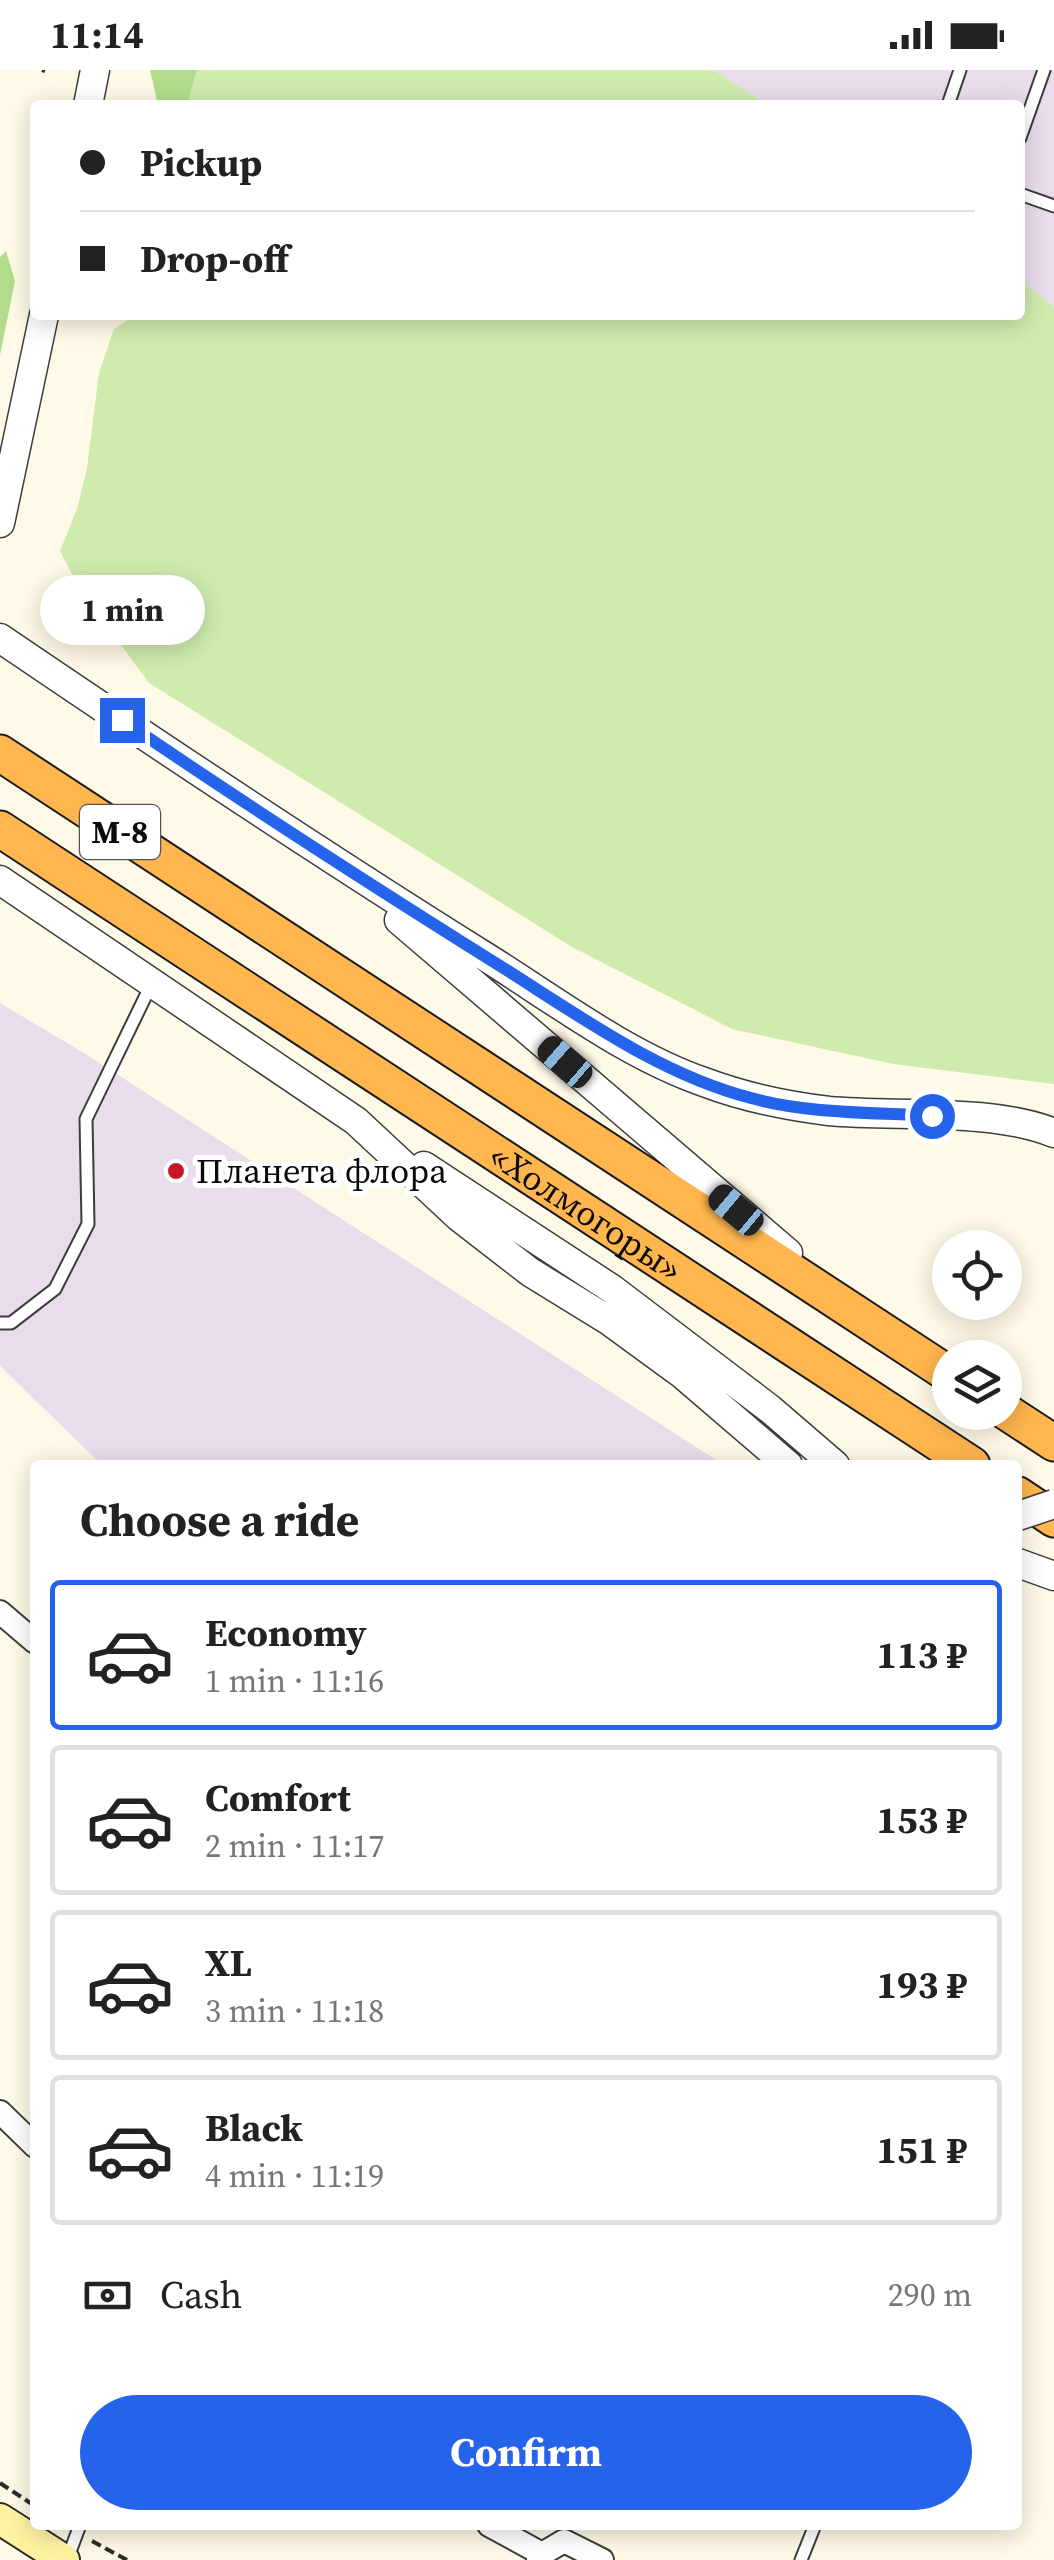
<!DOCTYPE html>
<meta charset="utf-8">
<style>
:root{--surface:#fff;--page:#f2f2f2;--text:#222;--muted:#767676;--line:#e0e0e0;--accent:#2563eb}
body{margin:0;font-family:"Source Serif 4",serif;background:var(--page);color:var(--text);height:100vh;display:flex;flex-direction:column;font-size:38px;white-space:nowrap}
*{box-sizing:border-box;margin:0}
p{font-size:32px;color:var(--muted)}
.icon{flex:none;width:55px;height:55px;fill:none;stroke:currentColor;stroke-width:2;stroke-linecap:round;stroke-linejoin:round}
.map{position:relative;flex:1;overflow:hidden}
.details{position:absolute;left:30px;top:1390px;width:992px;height:1070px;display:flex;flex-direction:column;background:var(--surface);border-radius:10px;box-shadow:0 5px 25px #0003}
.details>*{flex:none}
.guide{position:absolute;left:30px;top:30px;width:995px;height:220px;border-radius:10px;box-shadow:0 5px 25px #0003;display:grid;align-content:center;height:220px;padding:0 50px;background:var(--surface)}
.tools{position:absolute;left:932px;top:1160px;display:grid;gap:20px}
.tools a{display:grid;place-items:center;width:90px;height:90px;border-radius:50%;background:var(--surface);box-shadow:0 5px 25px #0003;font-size:50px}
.end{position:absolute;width:45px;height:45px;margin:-22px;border:12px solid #2563eb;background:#fff;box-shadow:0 0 0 5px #fff}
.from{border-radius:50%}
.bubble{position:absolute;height:70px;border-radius:35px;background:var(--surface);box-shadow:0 5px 25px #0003;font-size:32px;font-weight:700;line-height:70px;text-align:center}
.car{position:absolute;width:30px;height:60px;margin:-30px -15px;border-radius:12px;box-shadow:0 0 8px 2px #0007;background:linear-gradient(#222 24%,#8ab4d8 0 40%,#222 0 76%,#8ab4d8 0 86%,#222 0)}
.guide b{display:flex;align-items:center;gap:35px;height:95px;font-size:38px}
.guide b+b{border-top:2px solid var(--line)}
.guide i{width:25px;height:25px;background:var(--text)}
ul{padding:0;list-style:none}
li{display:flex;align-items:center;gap:30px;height:150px;margin:0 20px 15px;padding:0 30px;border:5px solid var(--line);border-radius:10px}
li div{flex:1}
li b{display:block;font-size:38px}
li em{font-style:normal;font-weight:700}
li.current{border-color:var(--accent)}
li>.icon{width:90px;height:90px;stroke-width:1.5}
h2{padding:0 50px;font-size:45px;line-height:120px}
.pay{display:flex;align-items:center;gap:25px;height:110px;padding:0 50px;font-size:38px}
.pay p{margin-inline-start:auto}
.button{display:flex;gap:20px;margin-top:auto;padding:20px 50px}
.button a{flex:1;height:115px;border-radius:60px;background:var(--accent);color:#fff;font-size:40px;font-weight:700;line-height:115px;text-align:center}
.status{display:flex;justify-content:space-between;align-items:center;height:70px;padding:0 50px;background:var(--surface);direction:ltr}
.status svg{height:28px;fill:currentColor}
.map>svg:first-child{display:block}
</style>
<div class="status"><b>11:14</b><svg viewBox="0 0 49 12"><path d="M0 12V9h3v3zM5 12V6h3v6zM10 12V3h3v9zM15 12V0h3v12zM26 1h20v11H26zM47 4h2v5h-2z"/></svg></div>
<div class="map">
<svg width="1054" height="2490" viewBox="0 0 1054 2490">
<rect width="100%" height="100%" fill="#fffae7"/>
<!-- industrial -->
<path fill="#e9ddeb" d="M713,0H1054V236L1020,210V35H769Z
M0,933L84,983L724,1395H102L0,1296Z"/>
<!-- green -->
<path fill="#cfecae" d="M197,0H713L769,35H187Z
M1020,210L1054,236V1014L893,994L732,959L572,877L149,613L79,518L60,481L77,439L87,398L99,303L114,259L135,245H1020Z"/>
<!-- forest -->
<path fill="#b2de8c" d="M150,0H197L187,35H158Z
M6,181L15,211L0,285V187Z"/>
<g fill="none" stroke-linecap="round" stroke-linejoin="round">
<defs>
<path id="service" d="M948,35L960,0
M1020,68L1044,0
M1020,124L1054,136
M0,1253H11L55,1219L88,1154L86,1049L151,915
M67,2490L80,2455
M801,2490L815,2455"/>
<path id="minor" d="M0,1542L35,1572
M0,2042L35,2076
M489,2455L542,2484
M538,2490L542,2484L564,2471L602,2490"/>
<path id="tertiary" d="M88,35L95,0
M0,453L44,245
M0,568C159,676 318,782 481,884C552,928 624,984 704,1012C744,1027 786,1036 829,1041C895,1047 994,1038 1054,1063
M0,810L356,1051L459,1147L530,1202L608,1250L682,1304L788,1395
M399,850L788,1183
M424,1096L612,1219L770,1339L835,1395
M1018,1493L1054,1506"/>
<path id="secondary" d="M0,2449L64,2490"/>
<g id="trunk">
<path d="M0,683L950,1305"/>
<path id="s1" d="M0,759L972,1395"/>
<path d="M1005,1341L1054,1373"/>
<path d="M1018,1425L1054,1449"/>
</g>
</defs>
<!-- service casing -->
<use href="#service" stroke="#3d3d3d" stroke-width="15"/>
<!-- minor casing -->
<use href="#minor" stroke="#3d3d3d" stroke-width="26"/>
<!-- tertiary casing -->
<use href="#tertiary" stroke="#3d3d3d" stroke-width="31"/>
<!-- secondary casing -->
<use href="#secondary" stroke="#2c2c2c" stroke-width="34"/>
<!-- trunk casing -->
<use href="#trunk" stroke="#1b1b1b" stroke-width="39"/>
<!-- path -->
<path stroke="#2c2c2c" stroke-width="4" stroke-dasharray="10 5" stroke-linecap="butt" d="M42,0L45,1
M0,2413L35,2436
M92,2471L127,2490"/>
<!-- service -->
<use href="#service" stroke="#fff" stroke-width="11"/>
<!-- minor -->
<use href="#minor" stroke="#fff" stroke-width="22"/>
<!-- tertiary -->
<use href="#tertiary" stroke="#fff" stroke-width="28"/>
<!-- secondary -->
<use href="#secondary" stroke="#fff3a2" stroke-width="30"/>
<!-- trunk -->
<use href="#trunk" stroke="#ffb64e" stroke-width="35"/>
<defs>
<path id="tertiary-bridge" d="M1018,1446L1054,1434"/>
</defs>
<!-- tertiary-bridge casing -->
<use href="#tertiary-bridge" stroke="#3d3d3d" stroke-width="31" stroke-linecap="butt"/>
<!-- tertiary-bridge -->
<use href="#tertiary-bridge" stroke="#fff" stroke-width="28"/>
</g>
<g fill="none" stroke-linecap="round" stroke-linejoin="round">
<!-- route -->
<path stroke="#2563eb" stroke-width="12" d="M122,650C245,734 371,815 497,894C577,944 658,1004 751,1028C809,1044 872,1042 932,1046"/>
</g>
<!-- markers -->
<circle fill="#c51822" stroke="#fff" stroke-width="4" cx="176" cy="1101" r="10"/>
<g text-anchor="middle" stroke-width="10" stroke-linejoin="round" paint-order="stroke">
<!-- shield labels -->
<rect fill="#fff" stroke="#545454" stroke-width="2.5" x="80" y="735" width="80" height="54" rx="8"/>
<g font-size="32" font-weight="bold" fill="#0a0a0a">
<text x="120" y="773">М-8</text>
</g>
<!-- poi labels -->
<g font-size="35" fill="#0a0a0a" stroke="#fff" text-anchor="start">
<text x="196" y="1113">Планета флора</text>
</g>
<!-- street labels -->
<g font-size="35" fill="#0a0a0a" stroke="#fff">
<text dy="12" stroke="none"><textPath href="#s1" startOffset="700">«Холмогоры»</textPath></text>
</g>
</g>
</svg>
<div class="tools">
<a><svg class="icon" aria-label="locate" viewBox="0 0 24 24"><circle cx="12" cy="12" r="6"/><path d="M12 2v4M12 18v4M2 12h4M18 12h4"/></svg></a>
<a><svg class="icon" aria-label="layers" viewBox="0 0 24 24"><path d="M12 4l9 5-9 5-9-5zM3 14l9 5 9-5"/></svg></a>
</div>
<i class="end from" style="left:932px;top:1046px"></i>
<i class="end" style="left:122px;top:650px"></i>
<div class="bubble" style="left:40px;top:505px;width:165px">1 min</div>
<i class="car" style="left:565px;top:992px;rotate:311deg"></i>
<i class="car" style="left:736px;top:1140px;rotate:310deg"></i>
<div class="guide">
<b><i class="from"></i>Pickup</b>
<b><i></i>Drop-off</b>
</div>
<section class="details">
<h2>Choose a ride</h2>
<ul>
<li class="current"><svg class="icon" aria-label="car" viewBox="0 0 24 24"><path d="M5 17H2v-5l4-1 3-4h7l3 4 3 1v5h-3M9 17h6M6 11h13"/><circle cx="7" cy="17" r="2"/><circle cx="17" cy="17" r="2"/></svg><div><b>Economy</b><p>1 min · 11:16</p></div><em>113 ₽</em></li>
<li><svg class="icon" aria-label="car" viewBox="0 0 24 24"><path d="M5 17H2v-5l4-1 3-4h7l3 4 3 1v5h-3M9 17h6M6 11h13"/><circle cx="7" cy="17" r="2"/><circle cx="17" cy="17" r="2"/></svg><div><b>Comfort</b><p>2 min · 11:17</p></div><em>153 ₽</em></li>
<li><svg class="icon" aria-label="car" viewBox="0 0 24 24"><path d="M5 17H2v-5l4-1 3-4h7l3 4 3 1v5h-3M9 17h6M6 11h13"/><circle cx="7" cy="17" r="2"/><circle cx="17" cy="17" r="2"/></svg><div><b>XL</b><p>3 min · 11:18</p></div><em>193 ₽</em></li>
<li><svg class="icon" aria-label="car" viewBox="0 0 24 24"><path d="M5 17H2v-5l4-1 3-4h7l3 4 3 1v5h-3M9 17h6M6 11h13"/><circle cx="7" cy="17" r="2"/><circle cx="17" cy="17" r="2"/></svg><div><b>Black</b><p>4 min · 11:19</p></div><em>151 ₽</em></li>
</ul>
<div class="pay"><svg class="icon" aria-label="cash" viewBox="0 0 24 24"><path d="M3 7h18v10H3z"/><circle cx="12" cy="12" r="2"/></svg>Cash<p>290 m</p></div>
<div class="button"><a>Confirm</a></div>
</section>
</div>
